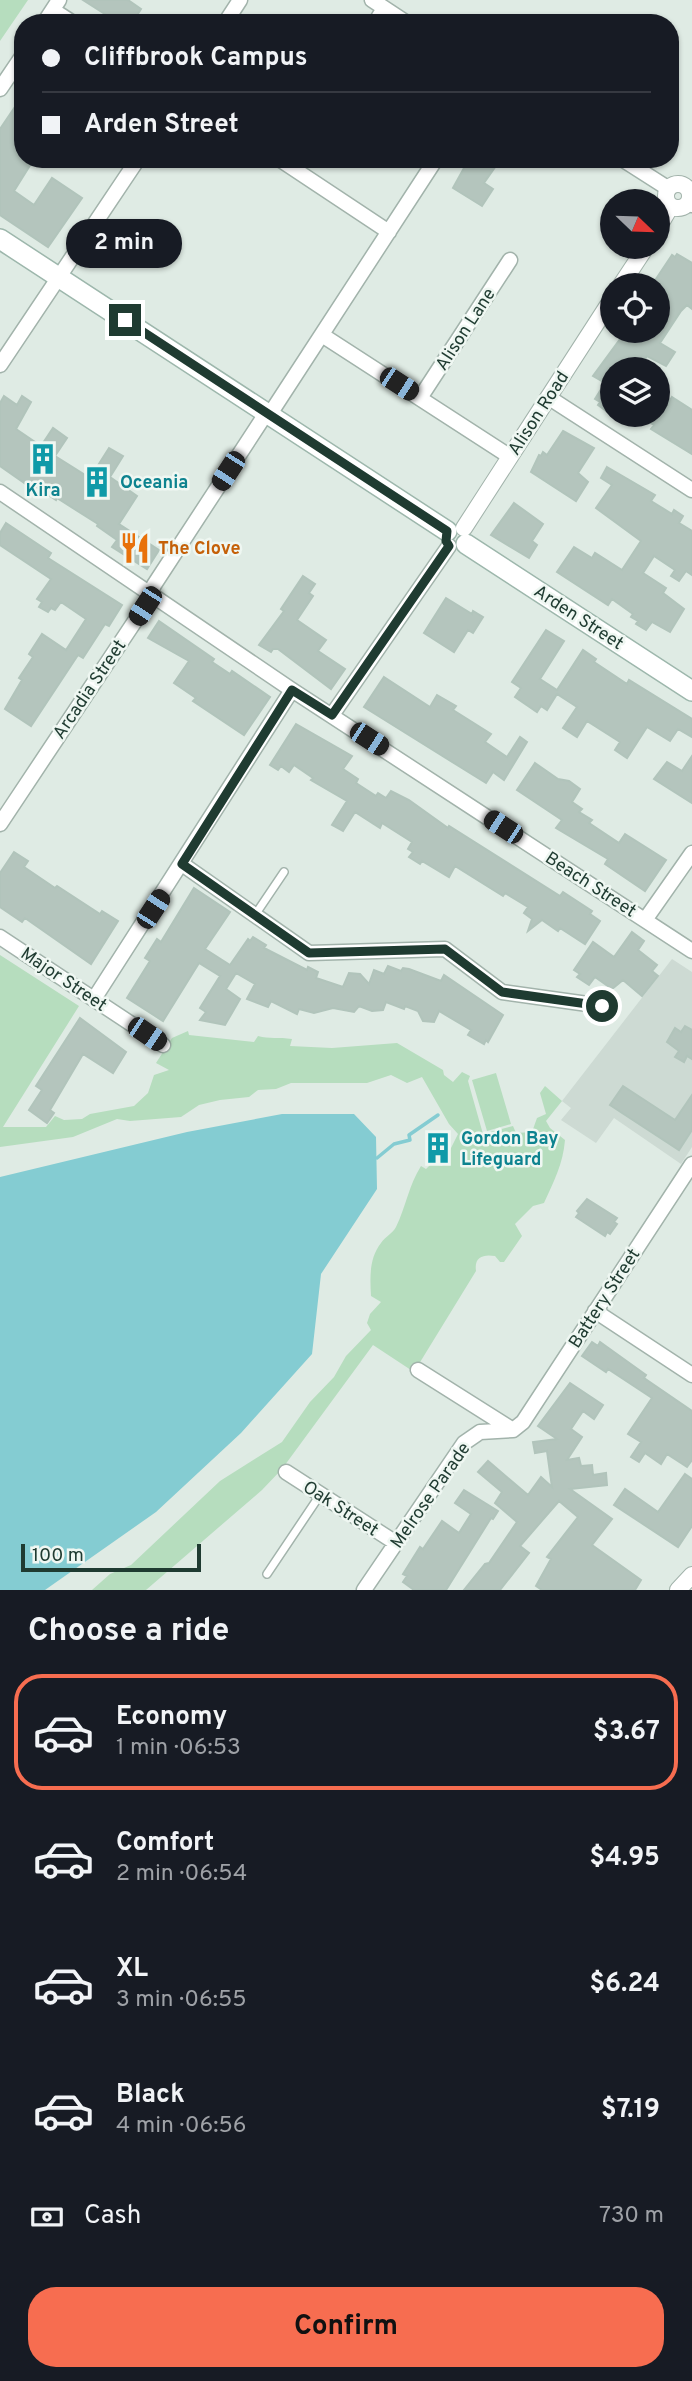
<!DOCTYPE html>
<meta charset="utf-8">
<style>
:root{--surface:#171b24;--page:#20242c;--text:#f1f3f6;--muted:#9ea1a6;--line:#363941;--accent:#f76d50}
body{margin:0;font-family:Overpass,sans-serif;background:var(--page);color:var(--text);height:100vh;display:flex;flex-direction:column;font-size:26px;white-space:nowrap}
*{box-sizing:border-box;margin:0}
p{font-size:23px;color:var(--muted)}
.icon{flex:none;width:38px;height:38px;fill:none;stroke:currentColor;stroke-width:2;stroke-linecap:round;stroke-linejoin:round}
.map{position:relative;height:1590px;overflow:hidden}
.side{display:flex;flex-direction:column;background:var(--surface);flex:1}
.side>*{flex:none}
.banner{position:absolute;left:14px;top:14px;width:665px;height:154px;border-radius:28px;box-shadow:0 2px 5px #0004;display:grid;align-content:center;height:154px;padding:0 28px;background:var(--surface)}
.needle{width:46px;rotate:113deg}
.tools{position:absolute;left:600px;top:189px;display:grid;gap:14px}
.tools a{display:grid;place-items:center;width:70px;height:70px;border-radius:50%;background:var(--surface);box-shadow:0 2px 5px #0004;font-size:35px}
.scale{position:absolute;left:21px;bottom:18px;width:180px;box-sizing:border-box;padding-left:7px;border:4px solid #1f3b31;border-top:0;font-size:19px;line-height:24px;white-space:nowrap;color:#1f3b31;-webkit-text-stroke:5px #eff7f2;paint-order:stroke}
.end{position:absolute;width:32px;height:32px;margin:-16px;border:9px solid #1f3b31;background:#fff;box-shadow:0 0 0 4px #fff}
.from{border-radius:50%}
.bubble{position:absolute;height:49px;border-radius:24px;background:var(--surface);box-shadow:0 2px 5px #0004;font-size:23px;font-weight:700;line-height:49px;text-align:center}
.car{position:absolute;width:21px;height:42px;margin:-21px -10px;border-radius:9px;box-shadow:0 0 5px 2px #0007;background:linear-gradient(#222 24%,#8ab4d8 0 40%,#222 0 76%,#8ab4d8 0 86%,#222 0)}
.banner b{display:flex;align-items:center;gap:24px;height:66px;font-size:26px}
.banner b+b{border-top:2px solid var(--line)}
.banner i{width:18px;height:18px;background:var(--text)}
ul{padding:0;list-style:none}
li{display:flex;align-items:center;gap:21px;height:116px;margin:0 14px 10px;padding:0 14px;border:4px solid transparent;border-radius:28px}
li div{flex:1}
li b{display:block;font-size:26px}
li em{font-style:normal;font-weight:700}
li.on{border-color:var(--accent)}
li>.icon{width:63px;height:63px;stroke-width:1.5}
h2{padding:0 28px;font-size:32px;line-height:84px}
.pay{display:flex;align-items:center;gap:18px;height:77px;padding:0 28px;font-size:26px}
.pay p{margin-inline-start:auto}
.cta{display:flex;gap:14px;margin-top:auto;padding:14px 28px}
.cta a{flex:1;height:80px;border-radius:28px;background:var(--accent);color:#111;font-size:28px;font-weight:700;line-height:80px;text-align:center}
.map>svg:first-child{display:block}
</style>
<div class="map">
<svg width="692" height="1590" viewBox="0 0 692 1590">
<rect width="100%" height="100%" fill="#dfebe4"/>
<!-- built -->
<path fill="#cddad3" d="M672,959L692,972V1147L681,1164L614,1118L596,1143L561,1120L571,1108L562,1101Z"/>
<!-- green -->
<path fill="#b6ddbe" d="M0,0H28L0,41Z
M0,955L79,1006L3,1127H46L55,1116L64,1120L82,1119L90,1114L134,1106L148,1093L154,1075L169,1070L156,1063L172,1038L188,1031L189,1035L254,1042L258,1036C269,1039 279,1037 292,1039L290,1046L332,1048L397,1043L443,1070L444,1075L453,1082L462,1072L470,1076L468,1081L483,1134L513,1126L516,1133L532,1132L537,1118L546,1114L540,1093L545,1086L562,1101L546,1121L550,1128L565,1140C563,1164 554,1181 544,1203L533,1206L515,1224L522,1236L504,1262H500L495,1256C483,1254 474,1257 476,1271L414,1372L373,1345L282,1469L262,1490L146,1590H92L110,1574L131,1565L220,1481L282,1442L310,1402L334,1377L346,1356L371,1330L367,1323L370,1314L381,1302L371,1296C370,1278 369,1258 381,1243C386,1236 392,1234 396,1227C406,1206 409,1185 421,1166L426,1169L432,1163L442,1166L458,1134L449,1124L422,1077L407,1083L391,1075L367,1083H291L276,1089L258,1090L249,1097L220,1100L199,1105L181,1117L130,1121L117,1119L73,1137L0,1147Z
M496,1073L511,1124L487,1131L472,1080Z"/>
<!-- water -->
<path fill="#84ccd2" d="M282,1114H354L376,1137L377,1189L321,1274L312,1354L241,1433L156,1512L45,1590H0V1177L187,1132Z"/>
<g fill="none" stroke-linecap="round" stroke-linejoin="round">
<!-- stream -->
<path stroke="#84ccd2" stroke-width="3.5" d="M377,1158L394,1144L410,1140L409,1135L438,1115"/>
</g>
<!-- building -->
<path fill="#b4c5bd" stroke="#b1c4bb" stroke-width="2" d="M83,0H128L141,9L132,23H119Z
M23,95V159H34L14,191L34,205L52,178L82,198L48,247L0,215V129Z
M469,159H493L498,163L484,183L493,189L482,206L453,188Z
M677,254L692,263V309L687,305L681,311L660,343L675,352L666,366L647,356L639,369H612V415L598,405L600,402L595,399L605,383L593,376L626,331H658V285H652L672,255L675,257Z
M4,396L17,405L22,396L31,402L16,429L41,446L53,428L67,438L55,456L90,478L109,448L123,456L110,477L137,496L119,524L159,550L147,569L112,547L117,540L97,526L98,524L57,498L56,500L35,486L33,489L0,466V403Z
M672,397L692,410V454L651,429L654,425L647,421L651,415H658V402L666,407Z
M563,431L594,448L578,473L588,482L576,501L531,472L539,455L541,456L543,452L547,455Z
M607,467L655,495L651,501L672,514L674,510L683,516L679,523L692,531V575L686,571L679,581L671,576L675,570L654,556L643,573L666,588L663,593L684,609L670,632L652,622L646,630L636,624L638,621L631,617L633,614L612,599L608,605L557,572L574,547L592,558L595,553L622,570L641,541L596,508L612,485L601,478Z
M514,503L543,524L532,541L537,545L529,558L491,535Z
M6,523L51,553L48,558L122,605L109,626L105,624L83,658L78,655L31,726L5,709L22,680L19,678L33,657L29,654L42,634L66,650L86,619L61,602L55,610L51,608L48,612L39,607L42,602L37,599L51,579L0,545V533Z
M303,576L315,584L309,593L313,596L297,620L326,640L318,651L345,669L331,689L278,649H273L271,652L259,645L284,611L281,609Z
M446,598L472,614L473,611L483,617L473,633L468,630L454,652L424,633Z
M159,621L214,659L212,662L230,674L232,671L270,697L244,735L193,701L196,698L174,683L189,661L148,638Z
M546,630L564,641L540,679L557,690L583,650L596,659L594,662L627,684L629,680L692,719V737L678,729L670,741L647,727L627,758L615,750L620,742L587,721L577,737L563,728L577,707L557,694L547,710L541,706L537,712L515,697L521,688L512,682Z
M384,677L430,707L437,695L456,706L453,710L491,734L485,742L507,757L520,737L527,742L504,780L493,772L486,783L364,707Z
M296,724L352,756L343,769L358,779L356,783L376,796L378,793L386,798L391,791L409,800L448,828L449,826L560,896L563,892L592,911L590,914L600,921L585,944L560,928L558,931L542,920L528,931L532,919L524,913L528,907L505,893L503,896L455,866L449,877L422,861L420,864L409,857L413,852L408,849L412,842L382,823L380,828L355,812L343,831L332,825L347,801L311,780L313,778L294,765L289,772L281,766L278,770L270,765Z
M692,756V803L654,779L667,762L682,771Z
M535,763L558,779L569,781L580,789L572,802L582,809L579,812L592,820L589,823L619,843L625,834L666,860L645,891L605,864L608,859L556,828L562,820L517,790Z
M14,852L28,861L24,867L55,888L57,886L100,914L102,911L118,921L91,964L25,918L22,922L0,907V873Z
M194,888L230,912L205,949L230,965L248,939L250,941L253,937L266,945L264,948L307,970L308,967L318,972L316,978L343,987L349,973L360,974L369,984L374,970L384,974L388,966L401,971L403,968L409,969L441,981L444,975L503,1015L488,1042L486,1040L484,1044L468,1035L471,1030L439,1011L434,1022L423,1021L418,1011L405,1006L404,1009L386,1002L383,1010L372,1011L359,1006L354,1012L333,1008L314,1013L299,1009L297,1014L271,1001L268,1007L247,999L255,984L236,973L226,989L240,999L225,1025L200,1020L206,1012L200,1008L220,976L199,963L163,1021L127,998L150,961L145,958L157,939L161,942Z
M632,932L644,941L638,950L657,965L652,971L658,976L642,996L623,980L612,989L595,977L589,985L577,977L580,974L574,970L593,942L614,957Z
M80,1018L126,1052L113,1073L83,1054L50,1110L54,1113L47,1123L29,1110L42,1090L36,1086Z
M685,1026L692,1030V1059L687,1056L684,1062L675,1057L679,1051L667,1042L675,1028L681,1032Z
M623,1086L675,1120L692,1095V1130L679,1150L610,1105Z
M587,1199L617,1218L614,1222L617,1224L610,1234L607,1232L605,1236L576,1217L579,1213L577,1211Z
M592,1342L598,1346L600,1342L614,1352L646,1375L644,1378L692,1411V1460L687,1467L667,1454L661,1464L645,1453L639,1462L631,1457L641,1442L628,1434L652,1398L608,1369L606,1372L582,1356Z
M570,1383L603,1405L594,1419L583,1411L571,1429L582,1437L567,1460L579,1458L581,1466L592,1465L593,1475L606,1473L607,1485L570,1489L612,1519L592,1545L641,1580L635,1590H542L536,1586L551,1559L547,1557L578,1517L559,1501L520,1546L529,1553L500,1590H464L485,1564L489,1563L517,1522L495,1503L502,1492L478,1472L488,1461L528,1495L541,1477L552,1487L547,1451L535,1453L533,1442L557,1439L538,1426Z
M685,1474L692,1479V1526L678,1547L614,1505L625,1489L658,1512Z
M464,1490L498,1511L493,1519L491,1518L446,1590H414L403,1582L407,1576L403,1574L420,1547L423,1549L442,1521L459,1533L471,1514L455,1503Z"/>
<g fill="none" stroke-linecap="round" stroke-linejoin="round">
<defs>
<path id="service" d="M255,915L284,872
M267,1574L320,1495"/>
<path id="minor" d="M372,0L407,23
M53,10L73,23
M44,23L59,0
M225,23L240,0
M375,23L384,8
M0,89L23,55
M279,159L389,232
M622,159L669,189
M688,204L692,205
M322,335L509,456
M0,365L138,159
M548,397L692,490
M420,398L510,260
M270,414L436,159
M0,492L292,690L692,951
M332,715L449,546
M0,824L145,606L154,585L267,412
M182,864L309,953L445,949L502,992L602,1006
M645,920L692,853
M0,937L163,1045
M94,999L292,690
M595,1311L692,1375
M418,1370L513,1430
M513,1430L523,1422L692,1164
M286,1472L396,1543
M364,1590L464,1443L480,1432L513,1430"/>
<path id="tertiary" d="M666 196a12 12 0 1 1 24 0a12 12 0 1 1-24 0Z
M658,228L671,206
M621,285L646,247
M464,528L612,299
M678,1590L692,1575"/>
<path id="secondary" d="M0,239L447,531
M466,544L692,691"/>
</defs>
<!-- service casing -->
<use href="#service" stroke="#a2b3ab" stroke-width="10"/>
<!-- minor casing -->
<use href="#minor" stroke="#a2b3ab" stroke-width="17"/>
<!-- tertiary casing -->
<use href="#tertiary" stroke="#a2b3ab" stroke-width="18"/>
<!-- secondary casing -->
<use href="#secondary" stroke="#9db7ac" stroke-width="22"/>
<!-- service -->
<use href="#service" stroke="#fff" stroke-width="7"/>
<!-- minor -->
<use href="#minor" stroke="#fff" stroke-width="14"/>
<!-- tertiary -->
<use href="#tertiary" stroke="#fff" stroke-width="16"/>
<!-- secondary -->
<use href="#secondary" stroke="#fff" stroke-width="19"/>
</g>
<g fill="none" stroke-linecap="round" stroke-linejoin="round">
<!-- route -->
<path stroke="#1f3b31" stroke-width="9" d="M125,320L447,531L446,541L449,546L332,715L292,690L182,864L309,953L445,949L502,992L602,1006"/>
</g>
<!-- icons -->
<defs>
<symbol id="building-bare" viewBox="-9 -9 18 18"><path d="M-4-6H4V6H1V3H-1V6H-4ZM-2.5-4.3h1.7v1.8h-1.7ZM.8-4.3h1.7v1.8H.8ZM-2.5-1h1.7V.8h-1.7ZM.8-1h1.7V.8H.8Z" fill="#0f9aa8" stroke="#eff7f2" stroke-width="2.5" paint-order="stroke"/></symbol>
<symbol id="restaurant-bare" viewBox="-9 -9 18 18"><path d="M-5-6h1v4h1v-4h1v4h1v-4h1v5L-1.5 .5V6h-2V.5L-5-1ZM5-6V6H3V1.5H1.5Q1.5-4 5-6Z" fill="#e8710a" stroke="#eff7f2" stroke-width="2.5" paint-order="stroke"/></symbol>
</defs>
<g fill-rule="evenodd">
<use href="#building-bare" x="21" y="437" width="44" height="44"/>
<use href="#building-bare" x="75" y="460" width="44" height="44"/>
<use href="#restaurant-bare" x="113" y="526" width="44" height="44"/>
<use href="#building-bare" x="416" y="1126" width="44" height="44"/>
</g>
<g text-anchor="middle" stroke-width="5" stroke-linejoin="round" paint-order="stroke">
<!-- street labels -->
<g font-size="18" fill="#1f3b31" stroke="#eff7f2">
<text transform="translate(465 329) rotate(-57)" y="6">Alison Lane</text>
<text transform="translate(538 413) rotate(-57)" y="6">Alison Road</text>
<text transform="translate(579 617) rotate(33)" y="6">Arden Street</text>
<text transform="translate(89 689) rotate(-56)" y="6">Arcadia Street</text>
<text transform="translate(591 884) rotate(33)" y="6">Beach Street</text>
<text transform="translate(64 979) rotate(34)" y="6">Major Street</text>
<text transform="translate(604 1298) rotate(-57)" y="6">Battery Street</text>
<text transform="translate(430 1495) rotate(-55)" y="6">Melrose Parade</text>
<text transform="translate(341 1508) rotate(33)" y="6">Oak Street</text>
</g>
<!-- culture labels -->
<g font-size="18" font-weight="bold" fill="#0d838f" stroke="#eff7f2" text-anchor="start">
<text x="120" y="488">Oceania</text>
<text x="43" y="496" text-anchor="middle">Kira</text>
<text x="461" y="1144">Gordon Bay<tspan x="461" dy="21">Lifeguard</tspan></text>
</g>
<!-- food labels -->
<g font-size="18" font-weight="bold" fill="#c56008" stroke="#eff7f2" text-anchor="start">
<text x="158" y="554">The Clove</text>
</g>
</g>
</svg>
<div class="tools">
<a><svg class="needle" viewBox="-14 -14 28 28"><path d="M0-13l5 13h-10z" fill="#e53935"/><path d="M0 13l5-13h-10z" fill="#9ea1a6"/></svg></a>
<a><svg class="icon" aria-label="locate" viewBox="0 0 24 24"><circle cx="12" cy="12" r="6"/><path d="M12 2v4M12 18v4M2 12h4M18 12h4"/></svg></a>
<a><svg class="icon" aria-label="layers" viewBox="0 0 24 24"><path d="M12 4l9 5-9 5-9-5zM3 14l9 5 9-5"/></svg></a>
</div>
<div class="scale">100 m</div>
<i class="end from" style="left:602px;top:1006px"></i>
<i class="end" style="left:125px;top:320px"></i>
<div class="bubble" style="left:66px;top:219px;width:116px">2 min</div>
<i class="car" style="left:399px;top:384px;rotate:123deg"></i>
<i class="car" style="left:228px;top:471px;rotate:213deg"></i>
<i class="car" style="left:145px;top:606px;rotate:213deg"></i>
<i class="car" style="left:369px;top:739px;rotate:123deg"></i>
<i class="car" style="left:503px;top:827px;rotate:303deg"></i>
<i class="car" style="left:153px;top:909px;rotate:33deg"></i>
<i class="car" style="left:147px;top:1034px;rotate:124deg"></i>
<div class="banner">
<b><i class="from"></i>Cliffbrook Campus</b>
<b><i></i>Arden Street</b>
</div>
</div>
<section class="side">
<h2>Choose a ride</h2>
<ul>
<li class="on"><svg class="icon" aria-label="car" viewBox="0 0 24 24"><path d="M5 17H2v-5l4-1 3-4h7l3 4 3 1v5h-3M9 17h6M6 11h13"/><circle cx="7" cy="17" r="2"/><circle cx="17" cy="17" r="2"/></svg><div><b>Economy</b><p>1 min · 06:53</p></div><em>$3.67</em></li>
<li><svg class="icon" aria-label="car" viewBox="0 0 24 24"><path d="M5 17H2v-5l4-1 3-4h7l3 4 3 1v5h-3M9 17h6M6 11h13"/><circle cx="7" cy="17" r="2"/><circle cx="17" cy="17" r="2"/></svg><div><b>Comfort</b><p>2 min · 06:54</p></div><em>$4.95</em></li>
<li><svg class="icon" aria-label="car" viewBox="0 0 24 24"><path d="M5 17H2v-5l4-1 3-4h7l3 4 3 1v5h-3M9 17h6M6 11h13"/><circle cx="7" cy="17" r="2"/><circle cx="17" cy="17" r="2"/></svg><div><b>XL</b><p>3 min · 06:55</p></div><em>$6.24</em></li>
<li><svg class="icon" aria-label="car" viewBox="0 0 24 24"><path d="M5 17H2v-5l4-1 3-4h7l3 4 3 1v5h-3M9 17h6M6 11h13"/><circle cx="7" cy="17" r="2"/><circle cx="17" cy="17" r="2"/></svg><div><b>Black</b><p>4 min · 06:56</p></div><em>$7.19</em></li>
</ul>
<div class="pay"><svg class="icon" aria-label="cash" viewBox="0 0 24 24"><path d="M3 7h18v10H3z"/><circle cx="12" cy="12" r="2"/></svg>Cash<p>730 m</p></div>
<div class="cta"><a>Confirm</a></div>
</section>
